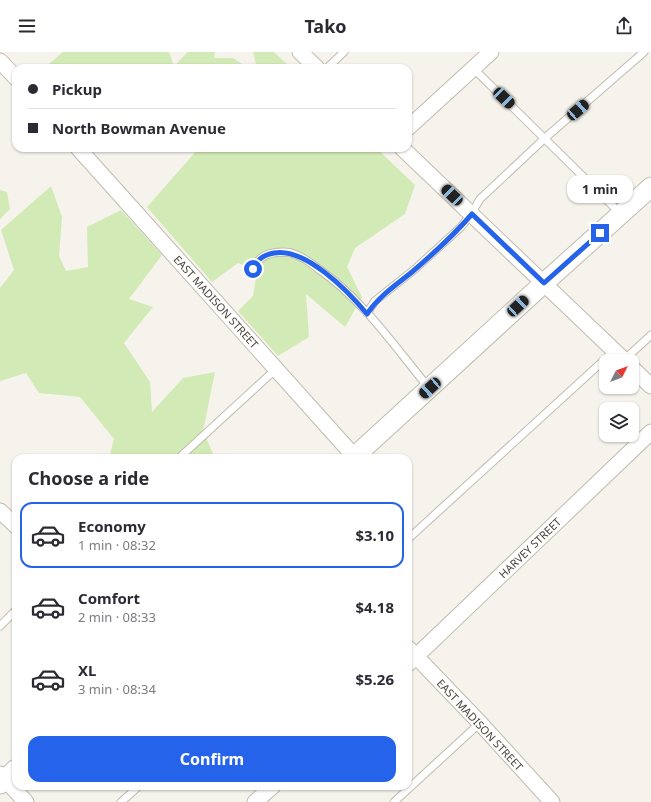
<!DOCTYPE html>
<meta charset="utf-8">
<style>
:root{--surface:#fff;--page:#f7f7f7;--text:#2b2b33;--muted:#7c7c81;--line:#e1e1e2;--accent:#2563eb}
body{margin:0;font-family:"Noto Sans",sans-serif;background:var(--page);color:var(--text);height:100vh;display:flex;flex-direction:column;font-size:15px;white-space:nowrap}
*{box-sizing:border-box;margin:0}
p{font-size:13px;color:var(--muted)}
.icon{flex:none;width:22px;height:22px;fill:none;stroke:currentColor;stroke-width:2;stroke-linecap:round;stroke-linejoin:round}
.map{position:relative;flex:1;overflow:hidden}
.side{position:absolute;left:12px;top:402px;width:400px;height:336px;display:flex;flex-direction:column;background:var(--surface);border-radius:12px;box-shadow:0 1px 3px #0004}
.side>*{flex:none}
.guide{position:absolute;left:12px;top:12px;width:400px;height:88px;border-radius:12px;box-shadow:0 1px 3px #0004;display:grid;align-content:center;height:88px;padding:0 16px;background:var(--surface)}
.needle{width:26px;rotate:48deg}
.fabs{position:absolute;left:599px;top:302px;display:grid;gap:8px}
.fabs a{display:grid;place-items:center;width:40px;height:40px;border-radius:8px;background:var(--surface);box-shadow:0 1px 3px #0004;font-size:20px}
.end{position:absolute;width:18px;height:18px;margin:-9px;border:5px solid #2563eb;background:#fff;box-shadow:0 0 0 2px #fff}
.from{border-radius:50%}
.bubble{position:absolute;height:28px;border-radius:12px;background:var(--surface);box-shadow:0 1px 3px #0004;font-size:13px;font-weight:700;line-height:28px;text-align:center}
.car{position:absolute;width:12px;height:24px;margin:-12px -6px;border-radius:5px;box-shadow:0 0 3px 1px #0007;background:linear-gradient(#222 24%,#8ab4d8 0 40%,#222 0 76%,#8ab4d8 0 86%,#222 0)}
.guide b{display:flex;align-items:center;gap:14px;height:38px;font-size:15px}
.guide b+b{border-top:1px solid var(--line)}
.guide i{width:10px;height:10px;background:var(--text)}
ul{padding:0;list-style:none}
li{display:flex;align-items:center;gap:12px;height:66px;margin:0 8px 6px;padding:0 8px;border:2px solid transparent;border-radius:12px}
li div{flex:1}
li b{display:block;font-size:15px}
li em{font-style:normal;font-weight:700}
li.on{border-color:var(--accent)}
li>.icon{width:36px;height:36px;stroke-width:1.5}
h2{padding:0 16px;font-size:18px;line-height:48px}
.action{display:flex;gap:8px;margin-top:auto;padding:8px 16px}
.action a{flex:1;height:46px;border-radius:12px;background:var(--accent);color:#fff;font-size:16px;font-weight:700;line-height:46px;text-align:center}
header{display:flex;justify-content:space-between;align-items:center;height:52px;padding:0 16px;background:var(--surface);font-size:18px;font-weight:700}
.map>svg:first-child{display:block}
</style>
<header><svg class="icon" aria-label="menu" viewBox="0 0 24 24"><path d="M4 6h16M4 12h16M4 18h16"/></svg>Tako<svg class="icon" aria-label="share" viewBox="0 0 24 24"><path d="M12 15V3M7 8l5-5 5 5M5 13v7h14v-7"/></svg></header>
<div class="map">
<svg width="651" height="750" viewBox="0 0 651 750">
<rect width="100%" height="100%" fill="#f6f3ec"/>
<!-- green -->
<path fill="#d2eab5" d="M63,0H169L174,14L188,0H215L214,6H233L248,16H44Z
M253,0H274L291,16H257Z
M199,96H376L415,133L405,162L355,196L347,215L362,245L345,275L306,242L309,285L278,304L238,259L253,244L257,219L238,211L212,230L147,155Z
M51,134L62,165L59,204L66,219L88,215L87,175L121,158L162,203L129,247L153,255L124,291L150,330L152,360L183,326L215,320L203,379L215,406H109L114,387L80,345L39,341L26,321L0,329V236L14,218L1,178Z
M0,138L7,140L10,157L0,167Z"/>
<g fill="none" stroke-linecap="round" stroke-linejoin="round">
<defs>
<path id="service" d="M327,16L344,0
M473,16L621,162
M253,217C258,208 262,203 273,201C280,200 287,199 294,202C304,205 312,212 320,218C364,249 395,295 429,336
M367,261L375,249L415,217L461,175L471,162L480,147L545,86L644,0
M624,308L651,283
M179,406L276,317
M408,487L614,299
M0,574L16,558
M121,750L139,734
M394,750L480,671"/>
<path id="minor" d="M300,0L317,16
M0,9L16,26
M408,76L491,0
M78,96L354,404
M402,96L625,309
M632,316L651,334
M0,459L16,474
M408,596L480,671L552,750
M408,612L651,380
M0,722L26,750
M255,750L273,734"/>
<path id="tertiary" d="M353,406L544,231L651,135
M0,732L16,717"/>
</defs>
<!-- service casing -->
<use href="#service" stroke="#c2bbae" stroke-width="9"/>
<!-- minor casing -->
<use href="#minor" stroke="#c2bbae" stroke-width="17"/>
<!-- tertiary casing -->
<use href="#tertiary" stroke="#c2bbae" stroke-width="21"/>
<!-- service -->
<use href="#service" stroke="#fff" stroke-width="7"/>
<!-- minor -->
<use href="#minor" stroke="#fff" stroke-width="15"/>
<!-- tertiary -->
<use href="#tertiary" stroke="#fff" stroke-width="19"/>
</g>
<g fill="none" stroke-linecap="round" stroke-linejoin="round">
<!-- route -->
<path stroke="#2563eb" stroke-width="5" d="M253,217C258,207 263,203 274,201C305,195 348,239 367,262C379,244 396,233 412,220C433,202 454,183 472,162L544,231L600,181"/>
</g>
<g text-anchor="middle" stroke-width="3.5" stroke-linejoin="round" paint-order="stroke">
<!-- street labels -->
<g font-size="11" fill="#4b4439" stroke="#fff">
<text transform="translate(216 250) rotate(48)" y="4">EAST MADISON STREET</text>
<text transform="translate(530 496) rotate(-44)" y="4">HARVEY STREET</text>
<text transform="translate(480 673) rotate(47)" y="4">EAST MADISON STREET</text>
</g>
</g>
</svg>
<div class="fabs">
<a><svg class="needle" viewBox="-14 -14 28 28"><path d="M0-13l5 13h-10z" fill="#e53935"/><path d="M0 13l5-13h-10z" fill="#7c7c81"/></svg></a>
<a><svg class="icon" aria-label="layers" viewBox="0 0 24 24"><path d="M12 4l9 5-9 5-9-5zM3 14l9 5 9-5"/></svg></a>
</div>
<i class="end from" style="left:253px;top:217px"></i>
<i class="end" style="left:600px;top:181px"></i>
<div class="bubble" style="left:567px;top:123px;width:66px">1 min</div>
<i class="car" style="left:504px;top:46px;rotate:134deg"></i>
<i class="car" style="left:578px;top:58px;rotate:49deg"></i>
<i class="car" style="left:452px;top:143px;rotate:314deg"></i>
<i class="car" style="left:518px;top:254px;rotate:47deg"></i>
<i class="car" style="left:430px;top:336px;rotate:228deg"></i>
<div class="guide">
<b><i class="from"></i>Pickup</b>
<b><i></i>North Bowman Avenue</b>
</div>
<section class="side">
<h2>Choose a ride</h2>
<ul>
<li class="on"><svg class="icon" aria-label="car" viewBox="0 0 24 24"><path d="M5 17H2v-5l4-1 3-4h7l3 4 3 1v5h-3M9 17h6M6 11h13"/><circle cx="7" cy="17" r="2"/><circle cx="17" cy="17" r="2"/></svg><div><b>Economy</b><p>1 min · 08:32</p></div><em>$3.10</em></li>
<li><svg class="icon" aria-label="car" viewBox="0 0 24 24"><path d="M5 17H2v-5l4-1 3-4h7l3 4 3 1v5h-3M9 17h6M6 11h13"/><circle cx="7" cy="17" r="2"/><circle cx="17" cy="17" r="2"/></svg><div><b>Comfort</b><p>2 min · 08:33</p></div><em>$4.18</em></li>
<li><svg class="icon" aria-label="car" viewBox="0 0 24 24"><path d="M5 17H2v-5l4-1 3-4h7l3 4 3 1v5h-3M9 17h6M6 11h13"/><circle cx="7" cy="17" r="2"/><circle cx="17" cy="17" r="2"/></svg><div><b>XL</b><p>3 min · 08:34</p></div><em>$5.26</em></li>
</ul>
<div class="action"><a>Confirm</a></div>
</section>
</div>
